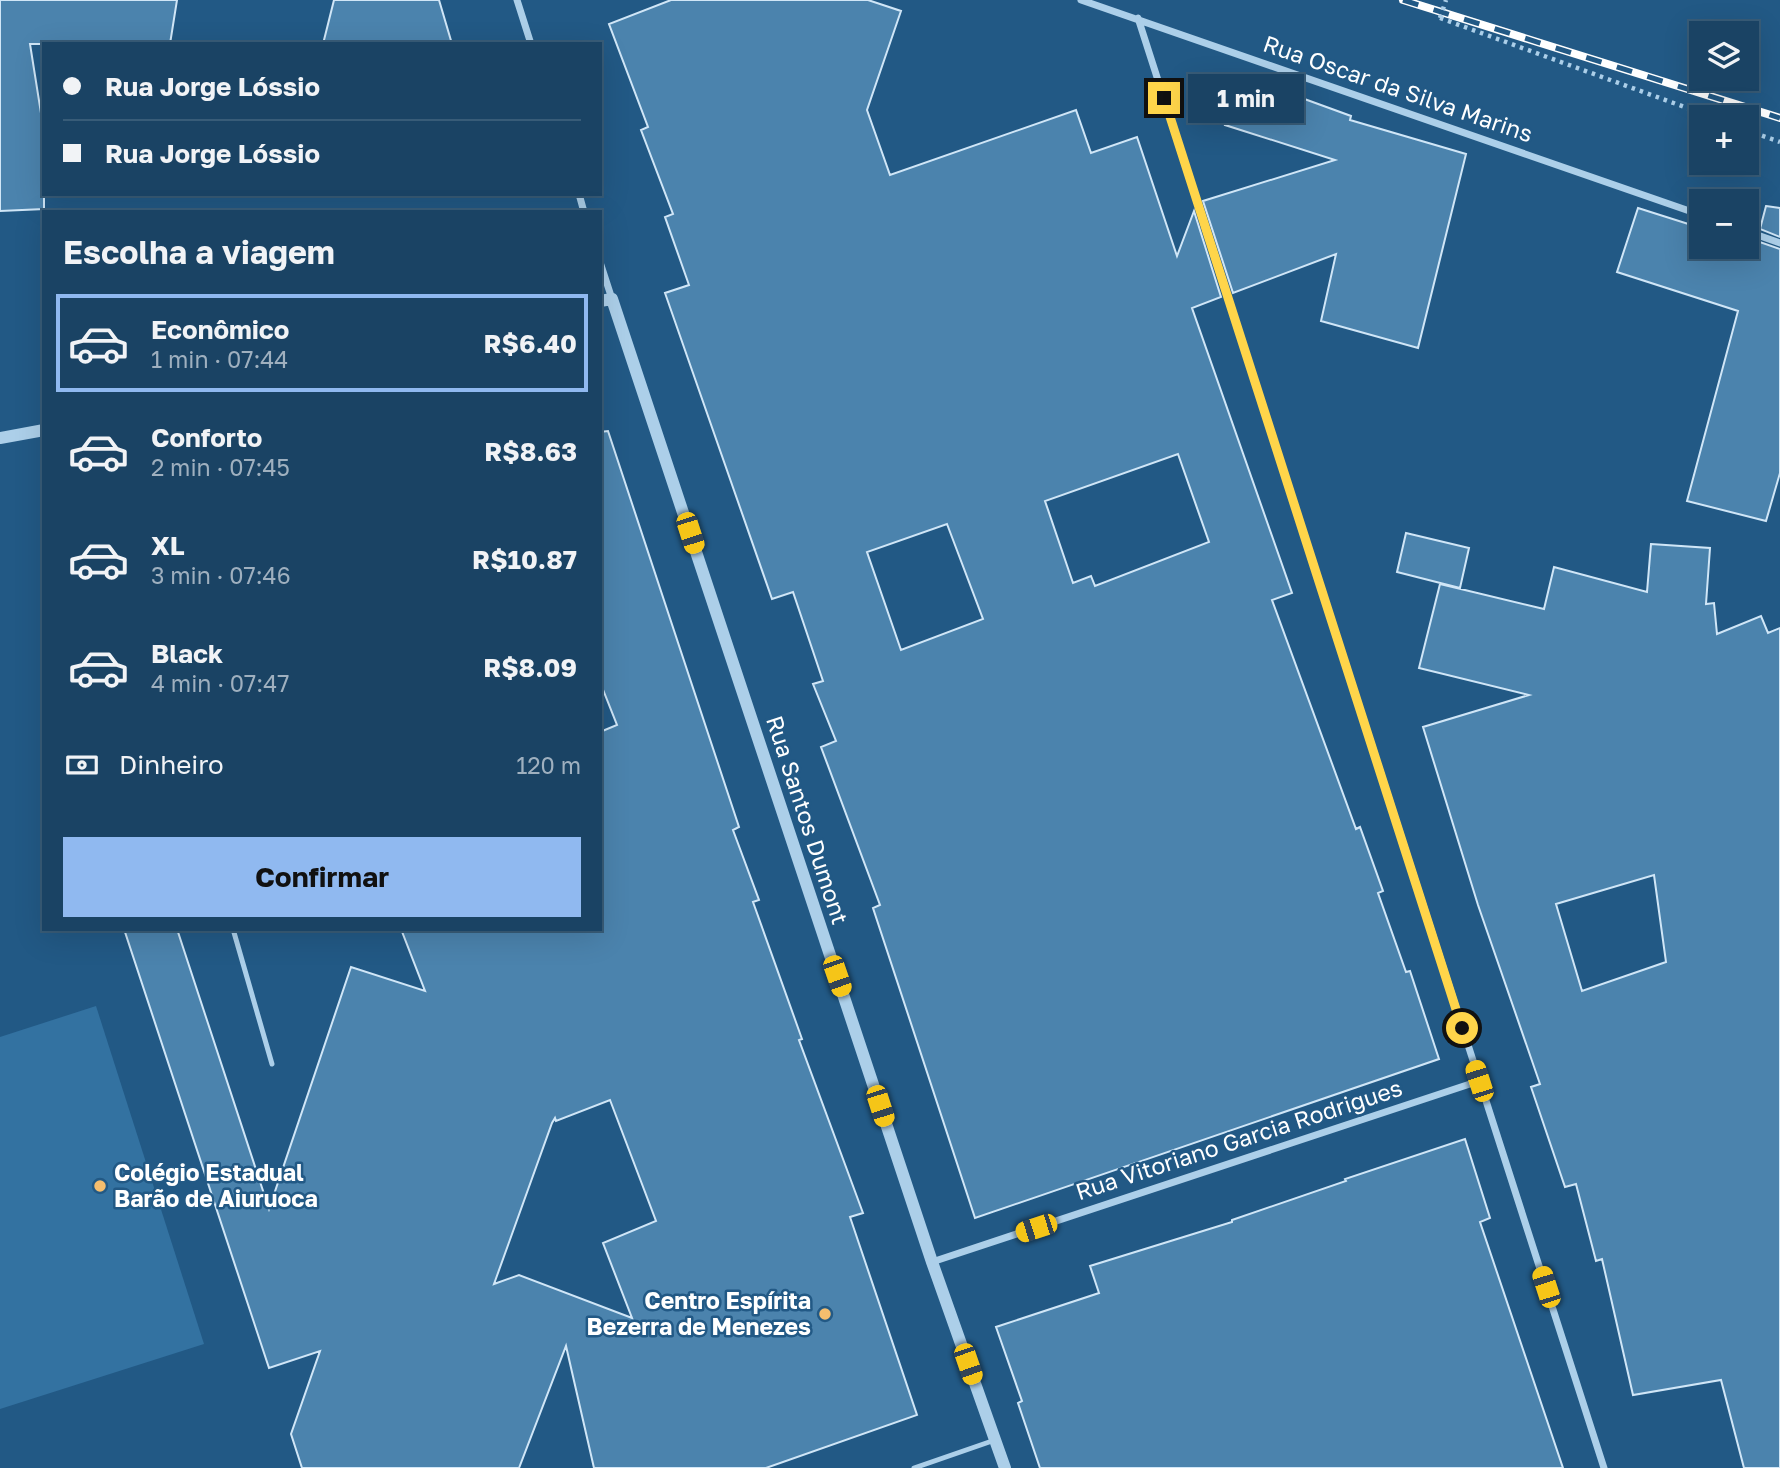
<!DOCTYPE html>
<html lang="pt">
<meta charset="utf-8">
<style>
:root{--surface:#1a4364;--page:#234a6a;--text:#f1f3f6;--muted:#9fb0bf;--line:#385c78;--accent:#90b9f0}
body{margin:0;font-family:"Golos Text",sans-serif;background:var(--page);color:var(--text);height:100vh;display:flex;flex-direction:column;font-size:26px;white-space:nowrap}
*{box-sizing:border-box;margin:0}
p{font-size:23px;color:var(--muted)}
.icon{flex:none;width:38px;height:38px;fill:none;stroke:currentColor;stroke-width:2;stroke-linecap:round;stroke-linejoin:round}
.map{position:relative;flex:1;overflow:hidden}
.details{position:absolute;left:42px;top:210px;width:560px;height:721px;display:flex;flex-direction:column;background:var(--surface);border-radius:0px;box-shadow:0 7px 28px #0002,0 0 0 2px var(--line)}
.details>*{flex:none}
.guide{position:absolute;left:42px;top:42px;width:560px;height:154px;border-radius:0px;box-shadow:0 7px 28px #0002,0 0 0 2px var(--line);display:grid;align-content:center;height:154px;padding:0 21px;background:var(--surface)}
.tools{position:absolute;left:1689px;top:21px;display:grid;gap:14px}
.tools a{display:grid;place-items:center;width:70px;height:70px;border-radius:0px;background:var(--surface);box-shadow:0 7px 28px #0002,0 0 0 2px var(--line);font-size:35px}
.end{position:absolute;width:32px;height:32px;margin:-16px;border:9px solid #ffd54a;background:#111;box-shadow:0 0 0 4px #111}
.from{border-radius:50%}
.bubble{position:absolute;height:49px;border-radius:0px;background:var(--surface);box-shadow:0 7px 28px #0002,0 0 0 2px var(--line);font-size:23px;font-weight:700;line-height:49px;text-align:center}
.car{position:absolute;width:21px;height:42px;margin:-21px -10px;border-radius:9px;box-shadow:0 0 5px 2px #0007;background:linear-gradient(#f5c518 24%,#345 0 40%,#f5c518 0 76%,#345 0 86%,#f5c518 0)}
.guide b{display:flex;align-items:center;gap:24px;height:66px;font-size:26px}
.guide b+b{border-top:2px solid var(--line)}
.guide i{width:18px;height:18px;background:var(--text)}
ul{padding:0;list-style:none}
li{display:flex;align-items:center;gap:21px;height:98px;margin:0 14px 10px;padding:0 7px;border:4px solid transparent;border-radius:0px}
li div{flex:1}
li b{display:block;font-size:26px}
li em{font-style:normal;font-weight:700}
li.selected{border-color:var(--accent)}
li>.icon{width:63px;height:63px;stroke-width:1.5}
h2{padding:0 21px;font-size:32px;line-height:84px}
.pay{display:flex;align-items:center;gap:18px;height:77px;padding:0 21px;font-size:26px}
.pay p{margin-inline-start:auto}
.button{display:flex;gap:14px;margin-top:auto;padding:14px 21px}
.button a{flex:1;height:80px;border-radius:0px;background:var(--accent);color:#111;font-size:28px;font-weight:700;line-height:80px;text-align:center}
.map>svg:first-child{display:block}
</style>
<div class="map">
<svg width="1780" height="1468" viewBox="0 0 1780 1468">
<rect width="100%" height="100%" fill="#225985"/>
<!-- green -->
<path fill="#3372a1" d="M96,1006L204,1344L0,1409V1037Z"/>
<!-- building -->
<path fill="#4b83ad" stroke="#d0e6f7" stroke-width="2" fill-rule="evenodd" d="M0,0H177L170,44H30L44,132V209L0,211Z
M334,0H439L452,44H323Z
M671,0H868L901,11L867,110L890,175L1076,110L1091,153L1137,137L1177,256L1194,211L1221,297L1192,308L1292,593L1272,600L1356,829L1360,827L1383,891L1378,893L1406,972L1410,971L1439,1059L975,1218L873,908L880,905L821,747L836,741L813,684L823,681L793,592L772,599L665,293L689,285L665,217L673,214L641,130L648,127L609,24ZM1178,454L1209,542L1095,586L1091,576L1073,583L1045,501ZM947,524L983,619L901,650L867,552Z
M1241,81L1299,97L1351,116L1350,120L1466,154L1418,348L1321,321L1336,254L1233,293L1203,201L1335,160L1225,125Z
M1766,206L1780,208V237L1760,229Z
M1638,208L1701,228V247H1755L1757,241L1780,249V473L1766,521L1687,501L1738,311L1617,272Z
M608,431L739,827L733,830L759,900L753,902L802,1039L799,1040L863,1213L850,1217L917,1415L766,1468H594L566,1346L519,1468H302L291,1434L320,1351L269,1368L124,929H177L269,1209L351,967L425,991L401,929H600V732L617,725L600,682V432ZM610,1100L656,1221L603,1243L632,1318L519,1275L494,1284L552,1123L555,1118L556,1121Z
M1406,533L1469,548L1460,588L1397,572Z
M1651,544L1710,548L1706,604L1714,603L1717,634L1761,616L1768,633L1780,628V1468H1744L1721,1380L1633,1395L1602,1259L1596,1261L1576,1184L1565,1187L1531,1087L1540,1084L1478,905L1423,727L1529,695L1419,668L1440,584L1544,609L1554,567L1647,592ZM1654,875L1666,962L1582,991L1556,904Z
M1465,1139L1490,1218L1480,1222L1563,1468H1040L1018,1403L1022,1401L996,1327L1099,1293L1090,1266L1232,1222V1220L1346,1181L1345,1179Z"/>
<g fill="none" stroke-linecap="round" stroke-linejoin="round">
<!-- path -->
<path stroke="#accfe9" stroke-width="4.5" stroke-dasharray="3.5 5" stroke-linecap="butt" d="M1440,18L1712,117
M1746,130L1780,142"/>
<!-- service -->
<path stroke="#accfe9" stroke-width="5" d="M233,929L272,1064
M914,1468L995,1440"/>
<!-- minor -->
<path stroke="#accfe9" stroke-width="7" d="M517,0L531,44
M1081,0L1701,215
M1138,18L1604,1468
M579,194L584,212
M1746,231L1780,243
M600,262L612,299
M932,1262L1479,1081"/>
<!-- tertiary -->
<path stroke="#accfe9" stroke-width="12" d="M600,301L612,299L932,1262L1005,1468
M0,438L44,430"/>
<defs>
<path id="rail" d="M1403,0L1780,118"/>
</defs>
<!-- rail casing -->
<use href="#rail" stroke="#fff" stroke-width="8"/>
<!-- rail -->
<use href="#rail" stroke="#225985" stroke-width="5" stroke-dasharray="16" stroke-linecap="butt"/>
<!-- path-bridge -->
<path stroke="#accfe9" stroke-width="4.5" stroke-dasharray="3.5 5" stroke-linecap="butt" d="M1440,18L1446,0"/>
</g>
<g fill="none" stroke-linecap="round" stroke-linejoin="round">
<!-- route -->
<path stroke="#ffd54a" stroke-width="9" d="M1164,98L1462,1028"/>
</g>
<!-- markers -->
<g fill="#f5be6e" stroke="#225985" stroke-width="2.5">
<circle cx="100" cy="1186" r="7"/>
<circle cx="825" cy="1314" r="7"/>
</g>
<g text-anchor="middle" stroke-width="5" stroke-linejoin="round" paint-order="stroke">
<!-- street labels -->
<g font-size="23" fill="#fff" stroke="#225985">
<text transform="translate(1398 89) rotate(19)" y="8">Rua Oscar da Silva Marins</text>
<text transform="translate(807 820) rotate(72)" y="8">Rua Santos Dumont</text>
<text transform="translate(1239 1140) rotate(-18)" y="8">Rua Vitoriano Garcia Rodrigues</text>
</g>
<!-- poi labels -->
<g font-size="23" font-weight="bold" fill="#fff" stroke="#225985" text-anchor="start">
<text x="114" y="1181">Colégio Estadual<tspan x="114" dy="26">Barão de Aiuruoca</tspan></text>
<text x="811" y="1309" text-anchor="end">Centro Espírita<tspan x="811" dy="26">Bezerra de Menezes</tspan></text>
</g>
</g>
</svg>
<div class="tools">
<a><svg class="icon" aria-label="layers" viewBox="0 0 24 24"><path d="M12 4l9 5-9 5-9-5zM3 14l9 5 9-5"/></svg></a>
<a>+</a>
<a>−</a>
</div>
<i class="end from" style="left:1462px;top:1028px"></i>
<i class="end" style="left:1164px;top:98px"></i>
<div class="bubble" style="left:1188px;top:74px;width:116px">1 min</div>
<i class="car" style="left:690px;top:533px;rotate:162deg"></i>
<i class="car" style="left:837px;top:976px;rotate:161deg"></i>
<i class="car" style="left:1479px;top:1081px;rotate:342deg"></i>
<i class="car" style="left:880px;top:1106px;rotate:162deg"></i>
<i class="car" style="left:1036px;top:1228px;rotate:252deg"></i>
<i class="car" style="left:1546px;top:1287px;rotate:342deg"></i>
<i class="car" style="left:968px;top:1364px;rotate:161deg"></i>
<div class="guide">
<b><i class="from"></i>Rua Jorge Lóssio</b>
<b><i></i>Rua Jorge Lóssio</b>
</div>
<section class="details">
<h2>Escolha a viagem</h2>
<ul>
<li class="selected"><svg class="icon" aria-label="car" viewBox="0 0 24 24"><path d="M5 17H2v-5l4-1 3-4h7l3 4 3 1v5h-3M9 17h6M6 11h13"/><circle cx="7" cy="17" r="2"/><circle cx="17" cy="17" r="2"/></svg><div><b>Econômico</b><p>1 min · 07:44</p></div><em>R$6.40</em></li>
<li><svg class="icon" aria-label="car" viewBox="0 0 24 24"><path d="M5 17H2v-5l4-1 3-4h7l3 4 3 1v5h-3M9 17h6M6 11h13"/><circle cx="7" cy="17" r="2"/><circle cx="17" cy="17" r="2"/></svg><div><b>Conforto</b><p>2 min · 07:45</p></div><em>R$8.63</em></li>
<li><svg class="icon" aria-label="car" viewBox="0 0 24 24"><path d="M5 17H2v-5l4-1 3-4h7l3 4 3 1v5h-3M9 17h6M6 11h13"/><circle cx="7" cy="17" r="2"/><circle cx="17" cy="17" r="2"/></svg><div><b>XL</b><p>3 min · 07:46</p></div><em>R$10.87</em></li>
<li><svg class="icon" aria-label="car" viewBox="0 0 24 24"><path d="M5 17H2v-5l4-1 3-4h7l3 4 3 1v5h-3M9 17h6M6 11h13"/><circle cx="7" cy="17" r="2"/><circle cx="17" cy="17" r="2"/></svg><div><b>Black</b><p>4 min · 07:47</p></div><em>R$8.09</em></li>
</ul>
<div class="pay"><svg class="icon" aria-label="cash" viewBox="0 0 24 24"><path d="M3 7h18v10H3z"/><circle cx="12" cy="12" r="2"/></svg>Dinheiro<p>120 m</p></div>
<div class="button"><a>Confirmar</a></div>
</section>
</div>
